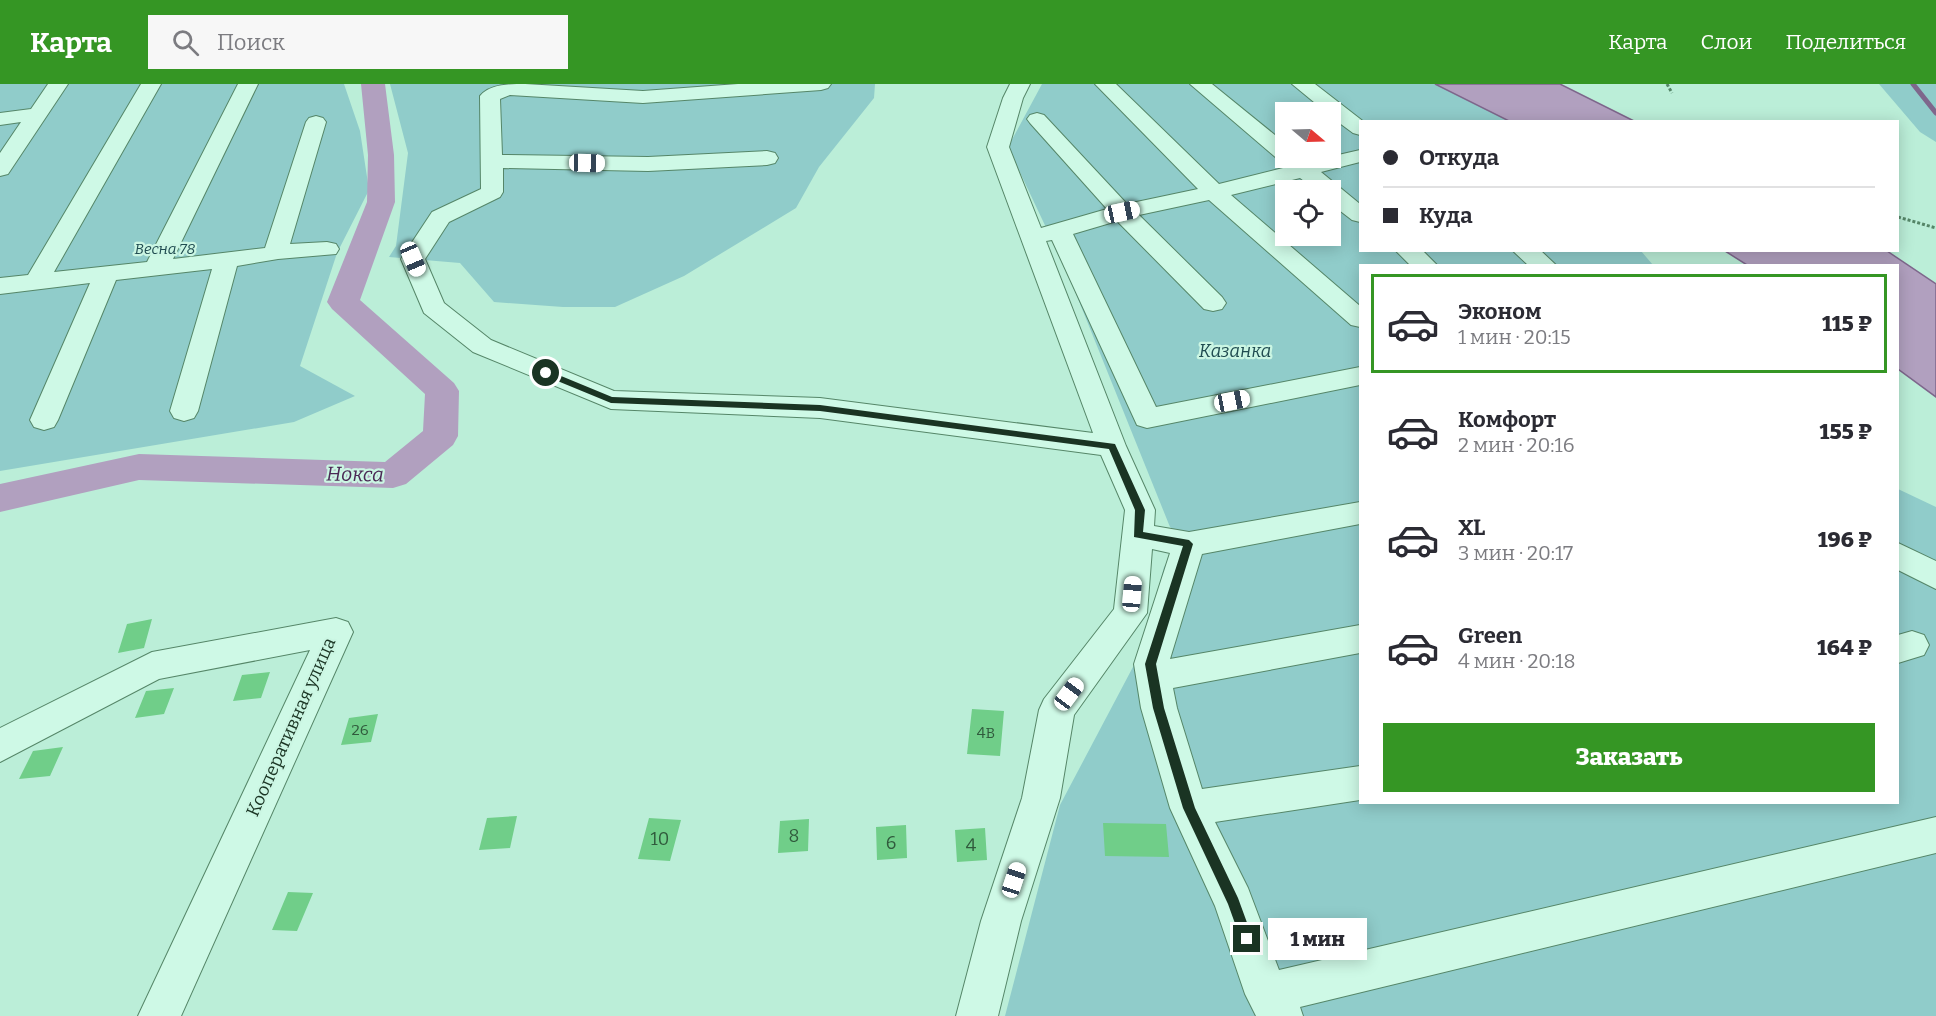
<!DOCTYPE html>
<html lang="ru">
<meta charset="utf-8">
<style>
:root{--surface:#fff;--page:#f7f7f7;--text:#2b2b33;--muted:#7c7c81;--line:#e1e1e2;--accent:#359624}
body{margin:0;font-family:Bitter,serif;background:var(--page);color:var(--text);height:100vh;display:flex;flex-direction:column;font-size:22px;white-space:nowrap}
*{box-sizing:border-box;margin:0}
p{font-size:20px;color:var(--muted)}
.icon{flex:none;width:33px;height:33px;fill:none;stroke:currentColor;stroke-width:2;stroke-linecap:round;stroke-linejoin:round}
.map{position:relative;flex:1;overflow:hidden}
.details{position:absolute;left:1359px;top:180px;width:540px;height:540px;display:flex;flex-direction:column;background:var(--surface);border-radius:0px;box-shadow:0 3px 15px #0003}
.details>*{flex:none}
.top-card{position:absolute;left:1359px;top:36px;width:540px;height:132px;border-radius:0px;box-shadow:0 3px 15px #0003;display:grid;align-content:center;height:132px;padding:0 24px;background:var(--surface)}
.needle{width:39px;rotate:109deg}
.tools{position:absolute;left:1275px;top:18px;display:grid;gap:12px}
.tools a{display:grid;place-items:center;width:66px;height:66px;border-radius:0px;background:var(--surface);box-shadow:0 3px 15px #0003;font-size:30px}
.end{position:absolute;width:27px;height:27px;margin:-14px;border:8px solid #1a3423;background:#fff;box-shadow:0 0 0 3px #fff}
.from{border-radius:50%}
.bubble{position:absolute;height:42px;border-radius:0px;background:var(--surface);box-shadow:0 3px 15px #0003;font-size:20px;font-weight:800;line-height:42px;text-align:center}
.car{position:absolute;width:18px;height:36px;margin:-18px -9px;border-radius:8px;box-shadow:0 0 4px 2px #0007;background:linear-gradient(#fff 24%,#345 0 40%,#fff 0 76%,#345 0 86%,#fff 0)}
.top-card b{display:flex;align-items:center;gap:21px;height:57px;font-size:22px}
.top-card b+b{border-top:2px solid var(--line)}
.top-card i{width:15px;height:15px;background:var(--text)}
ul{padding:10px 0 0;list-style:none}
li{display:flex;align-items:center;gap:18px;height:99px;margin:0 12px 9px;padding:0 12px;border:3px solid transparent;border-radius:0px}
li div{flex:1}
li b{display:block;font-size:22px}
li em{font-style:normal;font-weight:800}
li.current{border-color:var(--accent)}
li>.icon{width:54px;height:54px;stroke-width:1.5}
.cta{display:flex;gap:12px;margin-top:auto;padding:12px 24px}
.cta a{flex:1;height:69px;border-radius:0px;background:var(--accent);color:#fff;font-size:24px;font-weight:800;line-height:69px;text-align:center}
header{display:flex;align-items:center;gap:36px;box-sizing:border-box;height:84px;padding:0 30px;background:var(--accent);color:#fff}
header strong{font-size:28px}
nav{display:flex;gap:33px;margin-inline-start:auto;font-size:21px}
.search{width:420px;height:54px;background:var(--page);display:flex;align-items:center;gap:15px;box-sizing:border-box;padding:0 21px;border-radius:0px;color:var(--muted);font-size:22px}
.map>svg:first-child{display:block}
</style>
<header>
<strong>Карта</strong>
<div class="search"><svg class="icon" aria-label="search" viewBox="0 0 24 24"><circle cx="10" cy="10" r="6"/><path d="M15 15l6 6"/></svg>Поиск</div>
<nav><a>Карта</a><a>Слои</a><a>Поделиться</a></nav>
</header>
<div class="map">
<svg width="1936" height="932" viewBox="0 0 1936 932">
<rect width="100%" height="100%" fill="#bbeed8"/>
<!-- green -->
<path fill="#90ccca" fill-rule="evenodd" d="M0,0H344L360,47L369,106L337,169L300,282L355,312L294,338L0,387Z
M390,0H875L874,14L819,83L796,124L684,192L615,223H563L494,218L460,179L389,173L396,162L408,69Z
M1042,0H1435L1509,37L1360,38V166L1641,167L1653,181L1360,182V425L1185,453L1170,443L1068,190L1008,63ZM1286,28H1330V74H1286ZM1286,106H1330V152H1286Z
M1879,0H1936V58L1920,48Z
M1898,405L1936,423V932H1005L1060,721L1143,564L1164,483L1180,461L1360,432V718H1898Z"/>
<!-- water -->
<path fill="#b1a0bf" stroke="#7e678c" stroke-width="1.5" d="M1435,0H1560L1634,37H1509Z
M1725,167H1887L1936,200V313L1898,285V182L1747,181Z"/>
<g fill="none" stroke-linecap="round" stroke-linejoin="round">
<!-- stream -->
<path stroke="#7e678c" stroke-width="5" d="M1913,0L1936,29"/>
<!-- river -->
<path fill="#b1a0bf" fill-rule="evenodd" d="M361,0H385L394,71L395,118L360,216L454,299L459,307L458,352L453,361L406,400L393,404L139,396L0,428V400L139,370L385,378L423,347L425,310L332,225L327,218L367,118L368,71Z"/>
</g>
<!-- building -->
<path fill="#70ce89" d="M152,535L144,564L118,569L127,540Z
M270,588L261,614L233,617L242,591Z
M174,604L164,630L135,634L146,607Z
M972,625L1004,627L1000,672L967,670Z
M378,630L371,658L341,661L349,634Z
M63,663L50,692L19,695L33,667Z
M517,732L510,764L479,766L487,734Z
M649,734L681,736L670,777L638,775Z
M809,735L808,767L778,769L780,737Z
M1103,739L1166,740L1169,773L1105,772Z
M906,741L907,774L877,776L876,743Z
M985,744L987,776L957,778L955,746Z
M288,808L313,809L297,847L272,846Z"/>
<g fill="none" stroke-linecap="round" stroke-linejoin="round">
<defs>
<path id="minor" d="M48,0H68L8,90L0,92V69L21,38L0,41V29L31,25Z
M141,0H161L54,188L147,178L238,0H258L173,175L265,164L306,38L309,34L316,32L323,34L326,38L290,160L327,158L336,160L339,165L336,170L278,175L237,182L198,327L194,334L184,337L174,334L170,327L212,185L116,196L58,336L54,343L44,346L34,343L30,336L90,199L0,210V194L28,191Z
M525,0L643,7L738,0H831L828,4L821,6L643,19L510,11L500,15L502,71L648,73L767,67L775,69L778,74L775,79L767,81L648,87L503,84V108L500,113L449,138L425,175L444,219L491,256L614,307L820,314L1093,349L987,63L1003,14L1010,0H1030L1023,14L1009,63L1041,144L1107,125L1030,39L1027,35L1030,31L1037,29L1044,31L1127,120L1198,105L1095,0H1116L1219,100L1287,83L1190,0H1212L1286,60V74H1302L1308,78L1360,66V78L1321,88L1360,120V138L1352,136L1330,119V106H1316L1300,94L1231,111L1360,222V243L1351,241L1209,116L1139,131L1222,213L1226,219L1222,225L1213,227L1204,225L1117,137L1073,150L1156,323L1360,283V301L1147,344L1137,341L1052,156L1046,157L1126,362L1155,426L1154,442L1189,448L1360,418V440L1202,470L1170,575L1360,541V569L1173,604L1177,624L1202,705L1360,682V716L1215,738L1248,804L1279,886L1936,733V769L1300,923L1303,932H1256L1245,910L1215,822L1170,724L1141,624L1134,580L1170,469L1152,465L1147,529L1074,631L1060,714L1021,837L998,932H956L981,837L1022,714L1039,626L1044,615L1114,525L1125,426L1101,371L820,334L611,325L473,268L424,229L401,175L432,128L481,105L480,12C490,0 510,0 525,0Z
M1292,0H1315L1364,38H1360V51L1353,49L1330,32V28H1326Z
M1395,166H1422L1438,182H1411Z
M1512,166H1540L1557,182H1529Z
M1898,459L1936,477V505L1898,486Z
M336,534L348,538L353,548L181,932H138L310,566L159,595L0,678V644L152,568Z
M1912,547L1924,551L1929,561L1924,571L1898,579V551Z"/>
</defs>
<!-- minor casing -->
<use href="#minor" stroke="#558668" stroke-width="2"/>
<!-- path -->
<path stroke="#558668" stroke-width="3" stroke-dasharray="3 2" stroke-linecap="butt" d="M1667,0L1672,9
M1898,133L1936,144"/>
<!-- minor -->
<use href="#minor" fill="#cef9e6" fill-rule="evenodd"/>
</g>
<!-- route -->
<path fill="#1a3423" d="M543,287H549L612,313L820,321L1115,360L1145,426L1143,448L1189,456L1193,460L1156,580L1164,624L1195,724L1238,814L1253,855L1251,859L1247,861L1242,859L1228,820L1183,724L1153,624L1145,580L1183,462L1134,453L1135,426L1109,365L820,327L611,319L543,291Z"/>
<g text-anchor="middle" stroke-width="4.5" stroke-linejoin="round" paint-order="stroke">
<!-- far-park labels -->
<g font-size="15" font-style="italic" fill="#204c51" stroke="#cbf6e3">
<text x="165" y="170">Весна 78</text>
</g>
<!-- number labels -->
<g font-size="15" fill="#305a3c">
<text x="360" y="651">26</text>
<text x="986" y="654">4В</text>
</g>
<!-- park labels -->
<g font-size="18" font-style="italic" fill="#204c51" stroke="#cbf6e3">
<text x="1235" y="273">Казанка</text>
</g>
<!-- street labels -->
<g font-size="18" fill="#1a3423" stroke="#cbf6e3">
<text transform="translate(291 643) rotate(-66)" y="6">Кооперативная улица</text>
</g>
<!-- near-number labels -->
<g font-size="18" fill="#305a3c">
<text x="794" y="758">8</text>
<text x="660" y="761">10</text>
<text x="891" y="765">6</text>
<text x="971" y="767">4</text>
</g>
<!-- water labels -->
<g font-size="20" font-style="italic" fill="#4b2955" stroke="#cbf6e3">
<text transform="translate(355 390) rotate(1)" y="7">Нокса</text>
</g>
</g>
</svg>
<div class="tools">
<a><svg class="needle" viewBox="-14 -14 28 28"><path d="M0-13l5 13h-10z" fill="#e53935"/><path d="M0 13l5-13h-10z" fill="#7c7c81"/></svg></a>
<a><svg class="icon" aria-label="locate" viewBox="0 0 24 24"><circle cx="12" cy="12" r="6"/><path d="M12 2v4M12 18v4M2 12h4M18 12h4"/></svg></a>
</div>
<i class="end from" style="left:546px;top:289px"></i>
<i class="end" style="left:1247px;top:855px"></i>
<div class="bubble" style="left:1268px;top:834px;width:99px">1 мин</div>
<i class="car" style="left:587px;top:79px;rotate:91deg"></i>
<i class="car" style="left:1122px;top:128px;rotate:78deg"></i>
<i class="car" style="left:413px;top:175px;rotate:157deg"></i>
<i class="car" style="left:1232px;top:317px;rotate:79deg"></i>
<i class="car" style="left:1132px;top:510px;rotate:5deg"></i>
<i class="car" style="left:1069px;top:610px;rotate:37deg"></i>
<i class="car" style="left:1014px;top:796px;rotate:18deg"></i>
<div class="top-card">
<b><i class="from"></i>Откуда</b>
<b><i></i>Куда</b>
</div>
<section class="details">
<ul>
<li class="current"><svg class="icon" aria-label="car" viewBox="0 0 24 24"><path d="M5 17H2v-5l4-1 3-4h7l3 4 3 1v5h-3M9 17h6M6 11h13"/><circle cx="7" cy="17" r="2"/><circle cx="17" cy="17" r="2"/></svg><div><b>Эконом</b><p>1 мин · 20:15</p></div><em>115 ₽</em></li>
<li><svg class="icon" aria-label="car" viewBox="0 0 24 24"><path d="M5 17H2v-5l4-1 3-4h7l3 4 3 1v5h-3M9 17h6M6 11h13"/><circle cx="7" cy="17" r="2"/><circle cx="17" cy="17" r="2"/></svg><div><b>Комфорт</b><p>2 мин · 20:16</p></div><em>155 ₽</em></li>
<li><svg class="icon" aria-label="car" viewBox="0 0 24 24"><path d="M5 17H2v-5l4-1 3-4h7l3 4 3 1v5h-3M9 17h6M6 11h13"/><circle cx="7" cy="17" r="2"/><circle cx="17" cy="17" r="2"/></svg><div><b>XL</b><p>3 мин · 20:17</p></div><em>196 ₽</em></li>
<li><svg class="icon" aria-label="car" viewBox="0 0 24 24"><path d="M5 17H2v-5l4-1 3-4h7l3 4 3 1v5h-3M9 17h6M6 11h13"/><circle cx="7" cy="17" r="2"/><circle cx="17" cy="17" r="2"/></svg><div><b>Green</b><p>4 мин · 20:18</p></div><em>164 ₽</em></li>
</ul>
<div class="cta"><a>Заказать</a></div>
</section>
</div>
